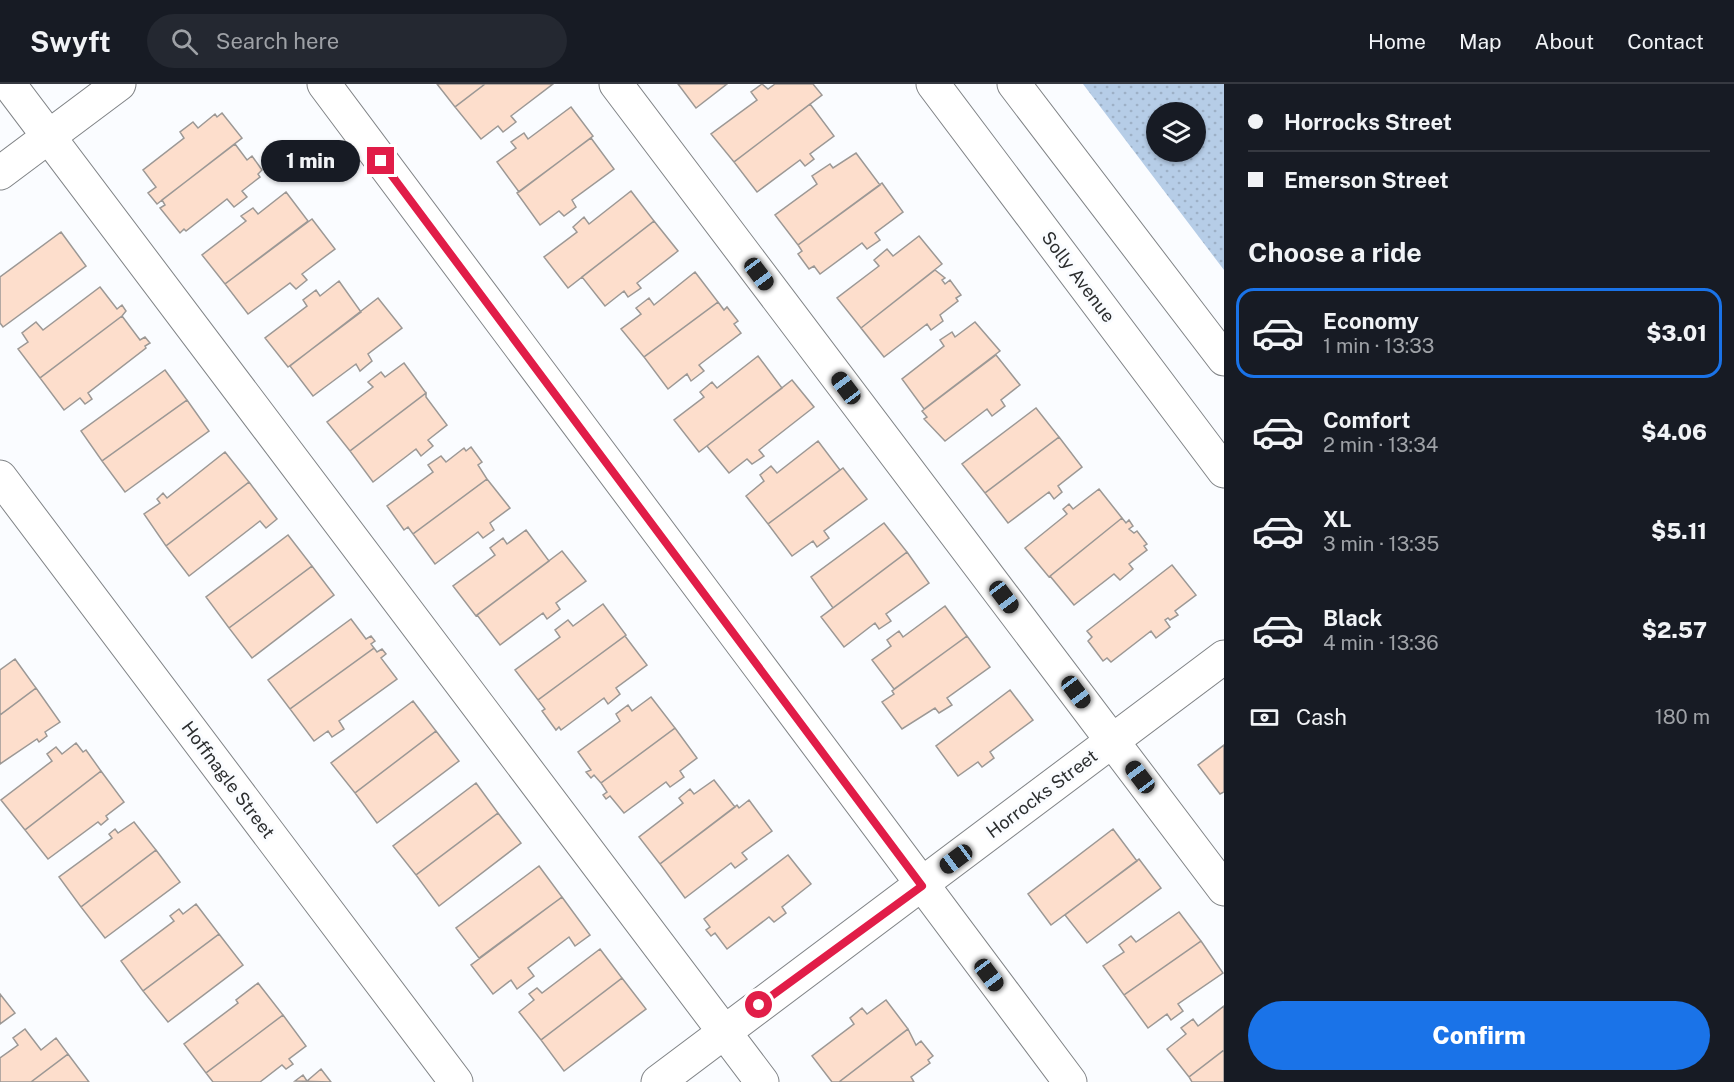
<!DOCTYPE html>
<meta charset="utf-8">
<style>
:root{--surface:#171b24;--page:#242831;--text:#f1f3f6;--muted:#9ea1a6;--line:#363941;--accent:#1a73e8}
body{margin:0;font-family:"Public Sans",sans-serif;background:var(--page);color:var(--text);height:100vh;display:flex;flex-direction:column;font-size:22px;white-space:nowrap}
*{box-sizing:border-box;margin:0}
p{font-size:20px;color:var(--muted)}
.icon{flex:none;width:33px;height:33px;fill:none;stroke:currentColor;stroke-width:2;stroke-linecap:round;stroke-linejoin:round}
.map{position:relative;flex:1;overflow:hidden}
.sheet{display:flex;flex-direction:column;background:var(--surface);width:510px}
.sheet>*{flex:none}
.hud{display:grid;align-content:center;height:132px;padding:0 24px;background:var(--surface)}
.fabs{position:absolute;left:1146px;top:18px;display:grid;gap:12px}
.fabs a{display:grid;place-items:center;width:60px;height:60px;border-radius:50%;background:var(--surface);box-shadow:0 2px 4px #0004;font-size:30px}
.end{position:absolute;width:27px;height:27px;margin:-14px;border:8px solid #e11d48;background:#fff;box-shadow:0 0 0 3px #fff}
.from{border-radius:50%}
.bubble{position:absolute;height:42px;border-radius:21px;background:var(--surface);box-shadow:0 2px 4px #0004;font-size:20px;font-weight:800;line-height:42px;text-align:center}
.car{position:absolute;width:18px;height:36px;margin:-18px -9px;border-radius:8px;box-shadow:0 0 4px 2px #0007;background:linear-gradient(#222 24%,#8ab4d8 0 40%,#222 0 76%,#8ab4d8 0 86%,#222 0)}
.hud b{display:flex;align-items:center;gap:21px;height:57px;font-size:22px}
.hud b+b{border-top:2px solid var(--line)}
.hud i{width:15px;height:15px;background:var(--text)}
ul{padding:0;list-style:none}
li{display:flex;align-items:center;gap:18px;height:90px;margin:0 12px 9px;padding:0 12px;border:3px solid transparent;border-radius:18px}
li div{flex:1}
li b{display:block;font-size:22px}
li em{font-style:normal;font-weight:800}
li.on{border-color:var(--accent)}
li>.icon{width:54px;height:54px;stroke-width:1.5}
h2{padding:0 24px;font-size:27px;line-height:72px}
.pay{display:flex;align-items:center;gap:15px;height:66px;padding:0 24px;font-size:22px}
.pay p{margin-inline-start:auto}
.button{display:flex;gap:12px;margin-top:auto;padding:12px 24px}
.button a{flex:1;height:69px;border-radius:36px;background:var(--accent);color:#fff;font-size:24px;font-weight:800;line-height:69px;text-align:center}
header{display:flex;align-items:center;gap:36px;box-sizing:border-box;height:84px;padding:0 30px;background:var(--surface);border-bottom:2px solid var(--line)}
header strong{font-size:28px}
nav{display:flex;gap:33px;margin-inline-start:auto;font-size:21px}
.search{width:420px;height:54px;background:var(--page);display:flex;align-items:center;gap:15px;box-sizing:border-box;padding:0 21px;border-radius:33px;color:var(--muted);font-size:22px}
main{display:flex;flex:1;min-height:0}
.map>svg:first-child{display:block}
</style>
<header>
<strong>Swyft</strong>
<div class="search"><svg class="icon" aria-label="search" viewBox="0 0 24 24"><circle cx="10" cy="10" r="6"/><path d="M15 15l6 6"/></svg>Search here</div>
<nav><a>Home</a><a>Map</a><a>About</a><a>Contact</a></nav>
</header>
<main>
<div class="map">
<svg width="1224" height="998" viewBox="0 0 1224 998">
<defs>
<pattern id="grass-dots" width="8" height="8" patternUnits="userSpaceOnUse" patternTransform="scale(1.5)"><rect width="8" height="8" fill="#b6cde7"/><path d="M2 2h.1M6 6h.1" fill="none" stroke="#9db0c6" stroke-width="1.8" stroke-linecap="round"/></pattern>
</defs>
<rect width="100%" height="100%" fill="#fafcff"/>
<!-- grass -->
<path fill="url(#grass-dots)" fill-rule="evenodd" d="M1083,0H1224V186ZM1156,28H1196V68H1156Z"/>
<!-- building -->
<path fill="#fddecc" stroke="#9c9895" stroke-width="1.5" d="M437,0H485L455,23Z
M485,0H553L511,32L516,38L503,48L498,42L481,55L455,23Z
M678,0H727L696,24Z
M762,0L768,5L775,0H813L822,11L734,78L711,50L757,16L751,8Z
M810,20L834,52L810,70L814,75L805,82L800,76L757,108L734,78Z
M571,23L593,52L519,108L497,78L516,64L511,58L524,49L528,55Z
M222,29L242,54L157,120L148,109L156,103L143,86L184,54L180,48L193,38L198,44L215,30L217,33Z
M591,54L614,85L572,116L576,123L564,132L559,127L540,141L517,109Z
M235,60L247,76L252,72L262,86L258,90L260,93L242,107L247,113L234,123L227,115L186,147L184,145L180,149L160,124L165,121L162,116Z
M856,69L880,101L798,161L775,131L817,100L812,92L830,80L833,84Z
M882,99L903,128L875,149L880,156L867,165L862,159L820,190L814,182L809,185L798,170L802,167L798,161Z
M631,107L654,137L568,204L544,173L577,148L573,143L584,133L589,140Z
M286,108L308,137L225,200L202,171L246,137L241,132L253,124L258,130Z
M312,135L335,165L302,190L307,196L296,205L290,199L248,230L225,200Z
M654,137L678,167L637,199L641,204L628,213L624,207L605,222L582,193Z
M61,148L86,182L3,243L0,239V193Z
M919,152L942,180L861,244L837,214L879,182L874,176L887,165L893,172Z
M935,186L945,194L942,196L945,200L950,196L961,211L956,214L958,217L940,231L943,237L931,246L927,240L884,273L861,244Z
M695,188L718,218L644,273L621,245L641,230L636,224L649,214L654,221Z
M339,197L361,228L288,283L265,254L307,222L303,216L316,206L320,212Z
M100,203L117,225L122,221L126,227L122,232L40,294L18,265L28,258L22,249L36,238L43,246Z
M378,214L402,244L368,270L372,277L360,287L356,280L313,312L290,282Z
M718,218L724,226L727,223L738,237L734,240L741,249L699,281L704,287L691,297L687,290L668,305L644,273Z
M122,232L140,256L145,253L150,259L145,262L146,264L88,309L92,315L85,320L80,314L64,326L40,294Z
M975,238L1000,267L924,325L902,295L944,262L940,256L952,248L955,253Z
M996,271L1020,301L1001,316L1005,322L992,332L987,325L945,357L924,335L927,333L922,327Z
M758,272L782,304L699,368L674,336L704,313L700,308L712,298L717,304Z
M404,279L426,309L350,367L327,338L373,303L368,298L381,288L385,293Z
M165,286L187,316L102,377L81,347Z
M792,296L814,323L759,366L764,372L752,380L747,375L729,389L707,362Z
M426,309V313L447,341L428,356L433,362L421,372L416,365L373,398L350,367Z
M187,316L209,347L125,408L102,377Z
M1036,324L1059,353L985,409L962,380Z
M1059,353L1082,383L1058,402L1062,408L1054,415L1049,408L1008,439L985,409Z
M818,357L840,386L768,440L746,412L764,397L760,391L771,382L777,389Z
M471,363L482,378L478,381L487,395L413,450L408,443L404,446L387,422L433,388L428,381L441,372L446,378L464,364L466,367Z
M225,368L249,398L166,462L144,430L160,419L157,415L163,409L167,414Z
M843,384L867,415L824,447L829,454L817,463L813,457L792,472L768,440Z
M487,395L510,424L490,439L494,446L483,454L478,448L435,480L413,450Z
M249,398L277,435L266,444L260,437L189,492L166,462Z
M1099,405L1122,434L1049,493L1025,464L1067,430L1063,425L1069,420L1073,425Z
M1122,434L1126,439L1129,436L1133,442L1129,445L1134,449L1137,447L1147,460L1144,462L1147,466L1129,480L1133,485L1120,496L1114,490L1074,521L1050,492Z
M884,439L907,468L833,524L811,493Z
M526,446L549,477L476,532L453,502L495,471L490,464L503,454L507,460Z
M288,451L312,482L229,544L206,513Z
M562,467L586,497L556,519L560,525L547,535L543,529L500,561L477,531Z
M907,468L929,499L886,530L891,537L879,545L875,539L844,563L821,533Z
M1172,481L1196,511L1175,527L1178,531L1170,536L1168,534L1165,536L1170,543L1156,554L1151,547L1111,578L1107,574L1103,577L1088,557L1092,553L1087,547Z
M312,482L334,511L252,574L229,544Z
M603,520L626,551L538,616L515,586L560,553L555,546L568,536L573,542Z
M945,522L967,552L894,605L872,576L891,562L887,556L899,547L903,553Z
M351,535L366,555L371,552L375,557L371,560L374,564L290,625L268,596Z
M625,552L647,581L616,604L620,610L608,620L604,614L561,646L559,643L556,646L542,627L545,625L538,616Z
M967,552L990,583L947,614L952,621L939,629L935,624L902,645L882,618L894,610L892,607Z
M374,564L377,568L382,565L386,570L381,574L397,595L339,637L344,645L332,653L328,647L314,657L290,625Z
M15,575L36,604L0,631V586Z
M36,604L60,638L45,648L47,652L39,658L37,655L0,680V631Z
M1010,606L1033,636L990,668L994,674L982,683L978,678L958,692L936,662Z
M651,613L675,644L601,699L594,691L591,694L586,688L591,686L578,668L620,637L616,630L628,621L632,627Z
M413,617L436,647L355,709L331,679Z
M675,644L697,674L680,687L684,693L670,703L666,698L624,729L610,712L606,715L603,711L607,708L601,699Z
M436,647L459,677L377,739L355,709Z
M76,659L83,668L86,666L101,687L25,746L1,716L52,677L47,670L56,663L62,670Z
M1224,661V708L1220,710L1198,681Z
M101,687L124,718L106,732L108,735L101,741L98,738L48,775L25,746Z
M714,696L735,723L660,780L639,753L683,719L679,714L690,705L694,710Z
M476,699L498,729L416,791L393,762Z
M749,716L772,747L742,769L747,775L735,784L731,779L685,814L660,780L737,721L739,724Z
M498,729L521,759L439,822L416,791Z
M134,738L156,766L81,823L59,793L112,754L109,750L115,745L118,749Z
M1113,745L1137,777L1051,841L1028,810Z
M156,766L180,798L105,854L81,823Z
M788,771L811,800L782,823L786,829L774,838L769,833L727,865L715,849L711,852L706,846L710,843L704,835Z
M1139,775L1161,804L1087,859L1065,831Z
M539,782L562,813L479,874L456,844Z
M562,813L590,851L575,862L569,853L528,884L534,892L517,905L511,896L493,910L471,881Z
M196,820L219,850L143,907L121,877L174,837L170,832L179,825L183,830Z
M1179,828L1201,857L1124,911L1103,882L1124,868L1119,861L1131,852L1136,858Z
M219,850L243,881L168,938L143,907Z
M1201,857L1223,889L1178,920L1183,927L1171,936L1167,930L1148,944L1124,911Z
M600,865L622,894L541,956L519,928L534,916L529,910L537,904L542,909Z
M622,894L646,925L564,987L541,956Z
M258,899L283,931L206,989L184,960L238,919L236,916Z
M0,910L15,929L0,940Z
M886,916L908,945L839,998H832L812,972L854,940L850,934L862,924L867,930Z
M1224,922V966L1189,993L1167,965L1186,950L1181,944L1193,935L1198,942Z
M283,931L306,962L289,975L293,980L286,985L282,981L260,998H213L206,989Z
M25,945L41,966L56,954L68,970L31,998H0V974L18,961L13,954Z
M908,945L916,961L921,957L933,972L928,976L930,979L911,993L914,998H839Z
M1224,966V998H1192L1189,993Z
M68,970L89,998H31Z
M321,985L331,998L295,997L303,991L307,997Z"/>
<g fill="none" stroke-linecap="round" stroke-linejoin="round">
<defs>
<path id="minor" d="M9,0L762,998
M324,0L1070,998
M616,0L1224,805
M933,0L1224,387
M1014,0L1224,275
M0,89L119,0
M0,393L456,998
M658,998L1224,573"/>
</defs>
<!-- minor casing -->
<use href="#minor" stroke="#818487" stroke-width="35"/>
<!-- minor -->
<use href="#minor" stroke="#fff" stroke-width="33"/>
</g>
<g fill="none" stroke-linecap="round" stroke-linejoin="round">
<!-- route -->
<path stroke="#e11d48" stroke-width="8" d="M381,77L922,802L759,921"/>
</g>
<g text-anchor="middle" stroke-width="6" stroke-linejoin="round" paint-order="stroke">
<!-- street labels -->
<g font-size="18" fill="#2c2e2f" stroke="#fafcff">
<text transform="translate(1078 193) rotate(53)" y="6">Solly Avenue</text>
<text transform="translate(228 696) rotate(53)" y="6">Hoffnagle Street</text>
<text transform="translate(1042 710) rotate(-37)" y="6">Horrocks Street</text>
</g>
</g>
</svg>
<div class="fabs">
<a><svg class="icon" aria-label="layers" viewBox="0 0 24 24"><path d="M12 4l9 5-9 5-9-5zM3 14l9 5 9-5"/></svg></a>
</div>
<i class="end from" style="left:759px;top:921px"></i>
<i class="end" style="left:381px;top:77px"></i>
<div class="bubble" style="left:261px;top:56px;width:99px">1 min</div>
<i class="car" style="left:759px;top:190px;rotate:143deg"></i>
<i class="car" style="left:846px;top:304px;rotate:323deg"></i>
<i class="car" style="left:1004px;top:513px;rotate:143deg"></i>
<i class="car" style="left:1076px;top:608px;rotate:143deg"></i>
<i class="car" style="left:1140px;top:693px;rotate:323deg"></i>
<i class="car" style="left:956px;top:775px;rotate:233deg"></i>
<i class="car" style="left:989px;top:891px;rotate:143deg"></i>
</div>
<section class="sheet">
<div class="hud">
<b><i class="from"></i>Horrocks Street</b>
<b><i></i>Emerson Street</b>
</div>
<h2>Choose a ride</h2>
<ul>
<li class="on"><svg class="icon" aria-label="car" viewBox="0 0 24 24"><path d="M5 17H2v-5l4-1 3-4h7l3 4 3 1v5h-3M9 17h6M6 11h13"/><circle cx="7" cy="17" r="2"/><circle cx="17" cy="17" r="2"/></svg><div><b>Economy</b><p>1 min · 13:33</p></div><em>$3.01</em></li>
<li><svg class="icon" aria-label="car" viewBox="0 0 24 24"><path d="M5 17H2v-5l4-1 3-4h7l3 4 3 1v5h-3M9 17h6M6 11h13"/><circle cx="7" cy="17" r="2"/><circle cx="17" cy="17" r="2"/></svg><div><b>Comfort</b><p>2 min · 13:34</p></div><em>$4.06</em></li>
<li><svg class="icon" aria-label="car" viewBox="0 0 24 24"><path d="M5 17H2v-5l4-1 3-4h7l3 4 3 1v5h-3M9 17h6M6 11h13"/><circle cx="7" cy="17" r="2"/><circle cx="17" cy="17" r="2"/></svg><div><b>XL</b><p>3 min · 13:35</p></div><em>$5.11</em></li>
<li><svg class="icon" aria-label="car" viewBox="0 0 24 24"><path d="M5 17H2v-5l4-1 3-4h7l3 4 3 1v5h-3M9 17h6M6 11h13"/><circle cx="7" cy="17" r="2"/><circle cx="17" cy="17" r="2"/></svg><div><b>Black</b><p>4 min · 13:36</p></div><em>$2.57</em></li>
</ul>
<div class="pay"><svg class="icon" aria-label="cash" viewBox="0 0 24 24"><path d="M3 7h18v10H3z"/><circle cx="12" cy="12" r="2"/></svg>Cash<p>180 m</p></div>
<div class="button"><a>Confirm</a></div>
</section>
</main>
